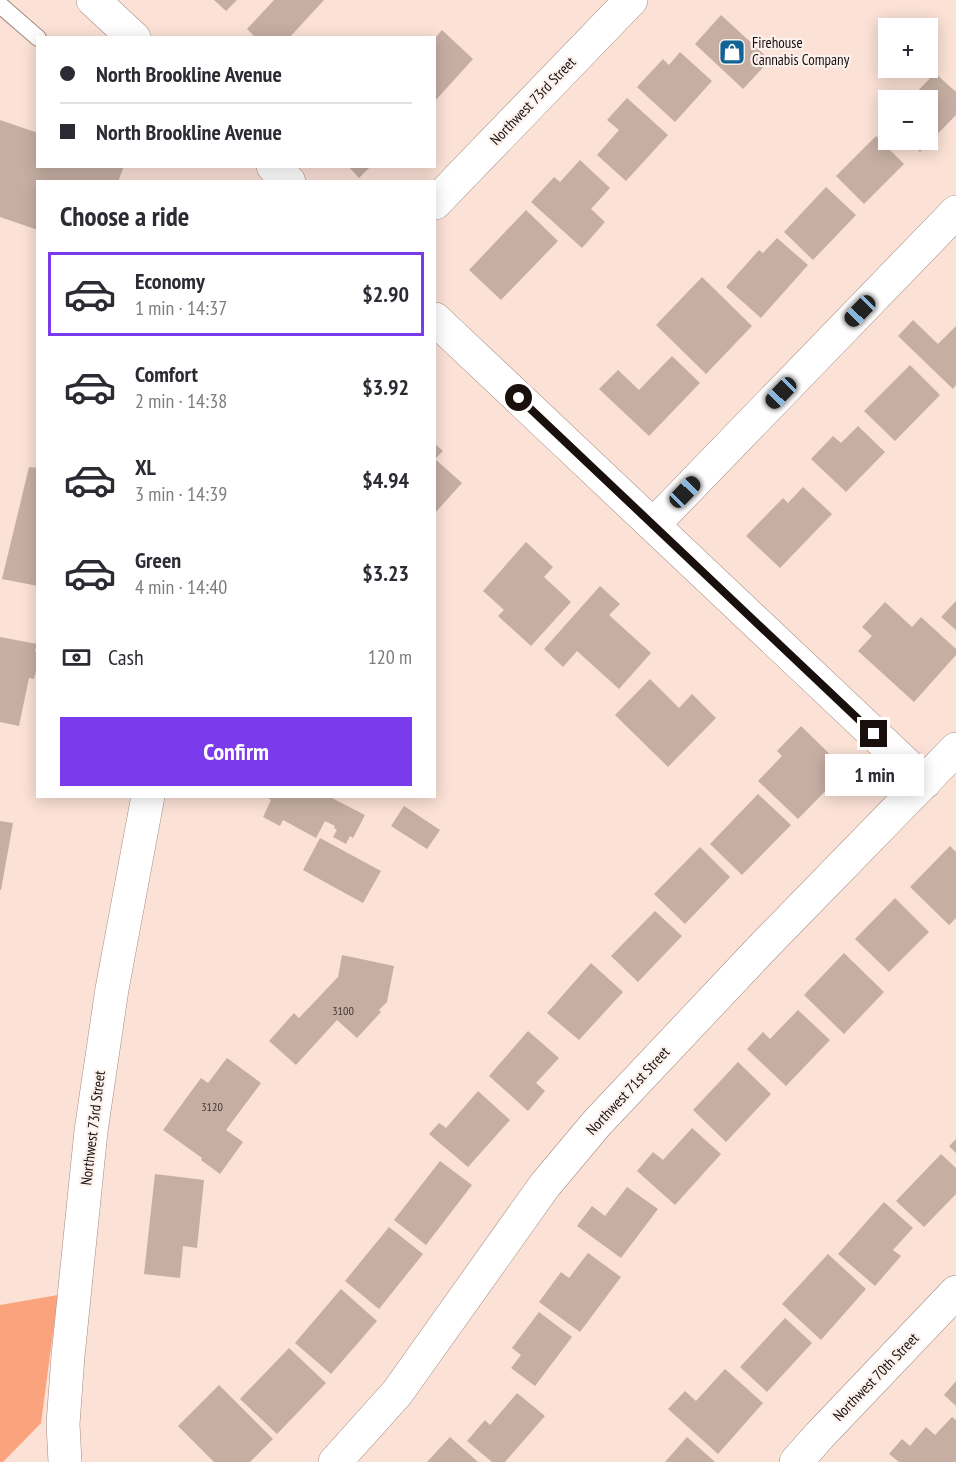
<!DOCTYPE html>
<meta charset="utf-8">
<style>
:root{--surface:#fff;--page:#f7f7f7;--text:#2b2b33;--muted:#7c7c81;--line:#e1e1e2;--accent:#7c3aed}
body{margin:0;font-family:"PT Sans Narrow",sans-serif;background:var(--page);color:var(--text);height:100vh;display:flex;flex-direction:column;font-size:22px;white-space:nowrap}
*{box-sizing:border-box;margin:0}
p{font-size:20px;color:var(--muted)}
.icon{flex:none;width:33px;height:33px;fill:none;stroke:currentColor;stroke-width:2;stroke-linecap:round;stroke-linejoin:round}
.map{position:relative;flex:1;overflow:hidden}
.drawer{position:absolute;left:36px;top:180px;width:400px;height:618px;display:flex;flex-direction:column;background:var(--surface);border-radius:0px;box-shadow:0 3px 15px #0003}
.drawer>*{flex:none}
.top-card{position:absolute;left:36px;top:36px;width:400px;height:132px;border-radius:0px;box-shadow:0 3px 15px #0003;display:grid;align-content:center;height:132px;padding:0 24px;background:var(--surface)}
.fabs{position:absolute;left:878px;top:18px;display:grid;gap:12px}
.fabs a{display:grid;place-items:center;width:60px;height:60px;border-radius:0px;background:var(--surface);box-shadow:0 3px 15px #0003;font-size:30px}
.end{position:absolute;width:27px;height:27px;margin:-14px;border:8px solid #19100d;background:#fff;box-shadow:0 0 0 3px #fff}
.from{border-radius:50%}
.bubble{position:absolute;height:42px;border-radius:0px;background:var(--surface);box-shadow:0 3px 15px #0003;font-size:20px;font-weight:700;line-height:42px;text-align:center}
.car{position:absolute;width:18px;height:36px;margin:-18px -9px;border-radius:8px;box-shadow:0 0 4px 2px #0007;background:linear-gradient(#222 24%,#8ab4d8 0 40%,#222 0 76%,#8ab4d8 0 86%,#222 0)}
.top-card b{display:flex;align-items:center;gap:21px;height:57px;font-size:22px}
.top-card b+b{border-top:2px solid var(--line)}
.top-card i{width:15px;height:15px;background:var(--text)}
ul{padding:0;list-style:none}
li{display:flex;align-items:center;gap:18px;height:84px;margin:0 12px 9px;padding:0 12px;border:3px solid transparent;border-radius:0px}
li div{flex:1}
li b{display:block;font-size:22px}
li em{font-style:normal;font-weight:700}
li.selected{border-color:var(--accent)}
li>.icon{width:54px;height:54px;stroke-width:1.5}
h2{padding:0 24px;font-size:27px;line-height:72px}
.pay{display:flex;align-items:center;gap:15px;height:66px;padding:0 24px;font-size:22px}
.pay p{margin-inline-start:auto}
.cta{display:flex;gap:12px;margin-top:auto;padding:12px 24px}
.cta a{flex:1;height:69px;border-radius:0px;background:var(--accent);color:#fff;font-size:24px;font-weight:700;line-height:69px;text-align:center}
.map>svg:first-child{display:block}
</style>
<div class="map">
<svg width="956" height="1462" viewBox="0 0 956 1462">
<rect width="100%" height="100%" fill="#fbe1d6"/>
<!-- green -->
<path fill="#fba37c" d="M58,1295L41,1423L3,1462H0V1305Z"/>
<!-- building -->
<path fill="#c6aea3" d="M214,0H237L226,11Z
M274,0H324L289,38H256L247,29Z
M721,15L770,60L743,89L695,44Z
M442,30L473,59L435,101V38Z
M680,52L712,81L675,122L637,87L663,59L669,65Z
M935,73L956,92V115L920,152L907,140H927V100H909Z
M627,98L668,135L626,181L597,155L619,130L607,120Z
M0,120L38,133V166H124L118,182H38V230L0,217Z
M876,136L904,164L864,204L836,176Z
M580,160L610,188L591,209L605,222L582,248L531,202L554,177L560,182Z
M348,166H371L359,178Z
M826,187L856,215L813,260L784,232Z
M526,210L558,241L501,300L469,270Z
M777,238L808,265L761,318L726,287L759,250L763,253Z
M702,277L752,326L706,374L656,325Z
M913,320L938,344L956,326V385L953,389L898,336Z
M672,356L700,383L649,436L599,389L618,370L639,390Z
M910,365L940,395L895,441L864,411Z
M858,426L885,452L846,492L811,459L833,436L841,443Z
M435,444L443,451L435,459L462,483L435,513Z
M29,467L38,468V586L2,579Z
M803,487L832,514L780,568L746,536L783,498L788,503Z
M526,542L553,567L544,577L571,602L531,646L498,616L504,610L483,591Z
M600,586L620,604L609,615L651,653L619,689L577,651L563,667L544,649Z
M956,601V630L941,617Z
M885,602L912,627L921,617L956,649V655L914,702L858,651L872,636L862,627Z
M0,637L37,644L35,651L38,652V671H36L34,679L29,678L19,726L0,722Z
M650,679L679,708L692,694L716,718L668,767L615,715Z
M801,726L846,770L798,819L758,781L782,756L777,751Z
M758,794L791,825L742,875L710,844Z
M266,796H328L365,815L353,838L350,836L346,844L333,837L337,830L334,828L335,826L325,821L316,838L283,820L280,826L263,817L271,800Z
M404,806L440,830L427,849L391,826Z
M0,821L13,823L1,890H0Z
M320,838L381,871L363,903L303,870Z
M950,846L956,852V918L949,925L910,887Z
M700,847L730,877L685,924L654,894Z
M895,898L929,932L889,972L855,939Z
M655,911L682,936L638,982L611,956Z
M844,953L884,992L844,1034L804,995Z
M342,955L394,966L387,1002L379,1010L381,1012L357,1038L337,1020L296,1065L269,1041L294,1013L299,1018L338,977Z
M591,963L623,992L579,1040L547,1013Z
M798,1010L830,1040L786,1086L747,1049L763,1032L770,1039Z
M528,1031L559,1058L536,1083L545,1091L528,1111L489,1076Z
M227,1058L261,1083L226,1130L243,1142L220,1174L201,1160L202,1158L163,1130L201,1078L208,1083Z
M738,1062L771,1094L726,1142L693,1110Z
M478,1091L510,1120L468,1167L429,1134L439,1123L446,1128Z
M692,1128L721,1154L675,1205L637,1171L653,1152L663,1160Z
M956,1139V1153L949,1146Z
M941,1154L956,1168V1194L924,1227L896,1201Z
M440,1161L472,1185L426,1245L394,1220Z
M155,1174L204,1180L197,1248L183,1246L180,1278L144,1274Z
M627,1187L658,1209L621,1258L577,1226L592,1206L605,1216Z
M884,1202L913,1228L893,1250L901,1256L875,1286L838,1254Z
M389,1227L423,1254L379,1309L345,1281Z
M588,1253L621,1277L580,1332L539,1302L561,1272L569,1278Z
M828,1254L866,1289L821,1340L782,1304Z
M341,1289L377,1321L331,1374L295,1343Z
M539,1312L572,1337L535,1386L511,1368L521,1355L512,1348Z
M785,1318L812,1343L767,1392L740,1367Z
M289,1348L326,1383L277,1434L240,1399Z
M725,1369L763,1403L718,1454L668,1409L685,1391L696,1401Z
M956,1381V1406L944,1395Z
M219,1385L273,1439L250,1462H214L178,1426Z
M517,1393L545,1416L505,1462H492L467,1441L485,1420L490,1425Z
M952,1417L956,1420V1462H899L889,1454L902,1439L910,1446L926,1427L935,1435Z
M450,1437L478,1462H427Z
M687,1437L715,1462H665Z"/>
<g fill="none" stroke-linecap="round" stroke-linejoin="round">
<defs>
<path id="service" d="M0,5L38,38"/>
<path id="minor" d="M93,0L134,38
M273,166L289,182
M435,203L631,0
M435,319L925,782
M653,525L956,212
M65,1462L63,1424L68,1356L91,1131L112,989L148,796
M335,1462L397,1393L545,1185L597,1123L763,947L956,749
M796,1462L819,1436L956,1292"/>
</defs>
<!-- service casing -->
<use href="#service" stroke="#a38b81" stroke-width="18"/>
<!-- minor casing -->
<use href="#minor" stroke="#a38b81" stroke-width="34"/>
<!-- service -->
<use href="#service" stroke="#fff" stroke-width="16"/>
<!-- minor -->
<use href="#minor" stroke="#fff" stroke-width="33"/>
</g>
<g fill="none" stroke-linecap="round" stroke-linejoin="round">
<!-- route -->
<path stroke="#19100d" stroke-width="8" d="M519,398L874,734"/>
</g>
<!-- icons -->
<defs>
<symbol id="shop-square" viewBox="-11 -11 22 22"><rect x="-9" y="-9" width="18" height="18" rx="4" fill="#116395" stroke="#fcf1ed"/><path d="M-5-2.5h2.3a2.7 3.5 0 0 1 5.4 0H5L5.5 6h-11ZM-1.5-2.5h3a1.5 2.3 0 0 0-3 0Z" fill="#fff"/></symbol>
</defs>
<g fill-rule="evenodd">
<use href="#shop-square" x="717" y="37" width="30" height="30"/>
</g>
<g text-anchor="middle" stroke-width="4.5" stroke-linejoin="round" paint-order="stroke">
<!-- number labels -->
<g font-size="12" fill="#443832">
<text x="343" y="1015">3100</text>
<text x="212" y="1111">3120</text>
</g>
<!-- poi labels -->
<g font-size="15" fill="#19100d" stroke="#fcf1ed" text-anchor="start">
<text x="752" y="48">Firehouse<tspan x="752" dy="17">Cannabis Company</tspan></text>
</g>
<!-- street labels -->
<g font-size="15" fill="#19100d" stroke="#fcf1ed">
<text transform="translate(533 101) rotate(-46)" y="5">Northwest 73rd Street</text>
<text transform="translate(628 1091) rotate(-47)" y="5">Northwest 71st Street</text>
<text transform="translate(93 1128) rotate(-83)" y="5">Northwest 73rd Street</text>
<text transform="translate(876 1377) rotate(-46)" y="5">Northwest 70th Street</text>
</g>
</g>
</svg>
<div class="fabs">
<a>+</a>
<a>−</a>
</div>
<i class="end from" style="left:519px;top:398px"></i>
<i class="end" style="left:874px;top:734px"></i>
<div class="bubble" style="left:825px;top:754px;width:99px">1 min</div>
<i class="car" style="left:860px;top:311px;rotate:224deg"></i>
<i class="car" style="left:781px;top:393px;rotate:224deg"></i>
<i class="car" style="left:685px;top:492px;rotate:44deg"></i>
<div class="top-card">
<b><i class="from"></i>North Brookline Avenue</b>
<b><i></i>North Brookline Avenue</b>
</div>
<section class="drawer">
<h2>Choose a ride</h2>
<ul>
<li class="selected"><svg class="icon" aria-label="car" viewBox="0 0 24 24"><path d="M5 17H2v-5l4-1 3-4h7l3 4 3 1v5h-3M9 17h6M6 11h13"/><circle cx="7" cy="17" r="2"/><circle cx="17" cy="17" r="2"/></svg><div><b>Economy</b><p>1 min · 14:37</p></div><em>$2.90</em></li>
<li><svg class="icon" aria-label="car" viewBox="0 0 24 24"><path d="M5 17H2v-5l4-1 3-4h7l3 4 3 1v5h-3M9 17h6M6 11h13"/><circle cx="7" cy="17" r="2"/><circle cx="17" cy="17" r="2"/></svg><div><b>Comfort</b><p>2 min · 14:38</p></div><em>$3.92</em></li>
<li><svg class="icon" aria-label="car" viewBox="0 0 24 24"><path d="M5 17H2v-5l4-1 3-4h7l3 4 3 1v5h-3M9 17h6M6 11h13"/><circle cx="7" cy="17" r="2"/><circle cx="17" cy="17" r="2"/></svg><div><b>XL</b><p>3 min · 14:39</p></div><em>$4.94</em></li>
<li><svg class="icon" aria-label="car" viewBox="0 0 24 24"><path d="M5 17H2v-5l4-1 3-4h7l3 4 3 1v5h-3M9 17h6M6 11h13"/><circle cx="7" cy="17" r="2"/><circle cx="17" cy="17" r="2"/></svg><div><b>Green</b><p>4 min · 14:40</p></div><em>$3.23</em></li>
</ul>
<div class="pay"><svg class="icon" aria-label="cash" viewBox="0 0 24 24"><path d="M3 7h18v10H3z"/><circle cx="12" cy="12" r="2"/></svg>Cash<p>120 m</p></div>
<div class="cta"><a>Confirm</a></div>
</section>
</div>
